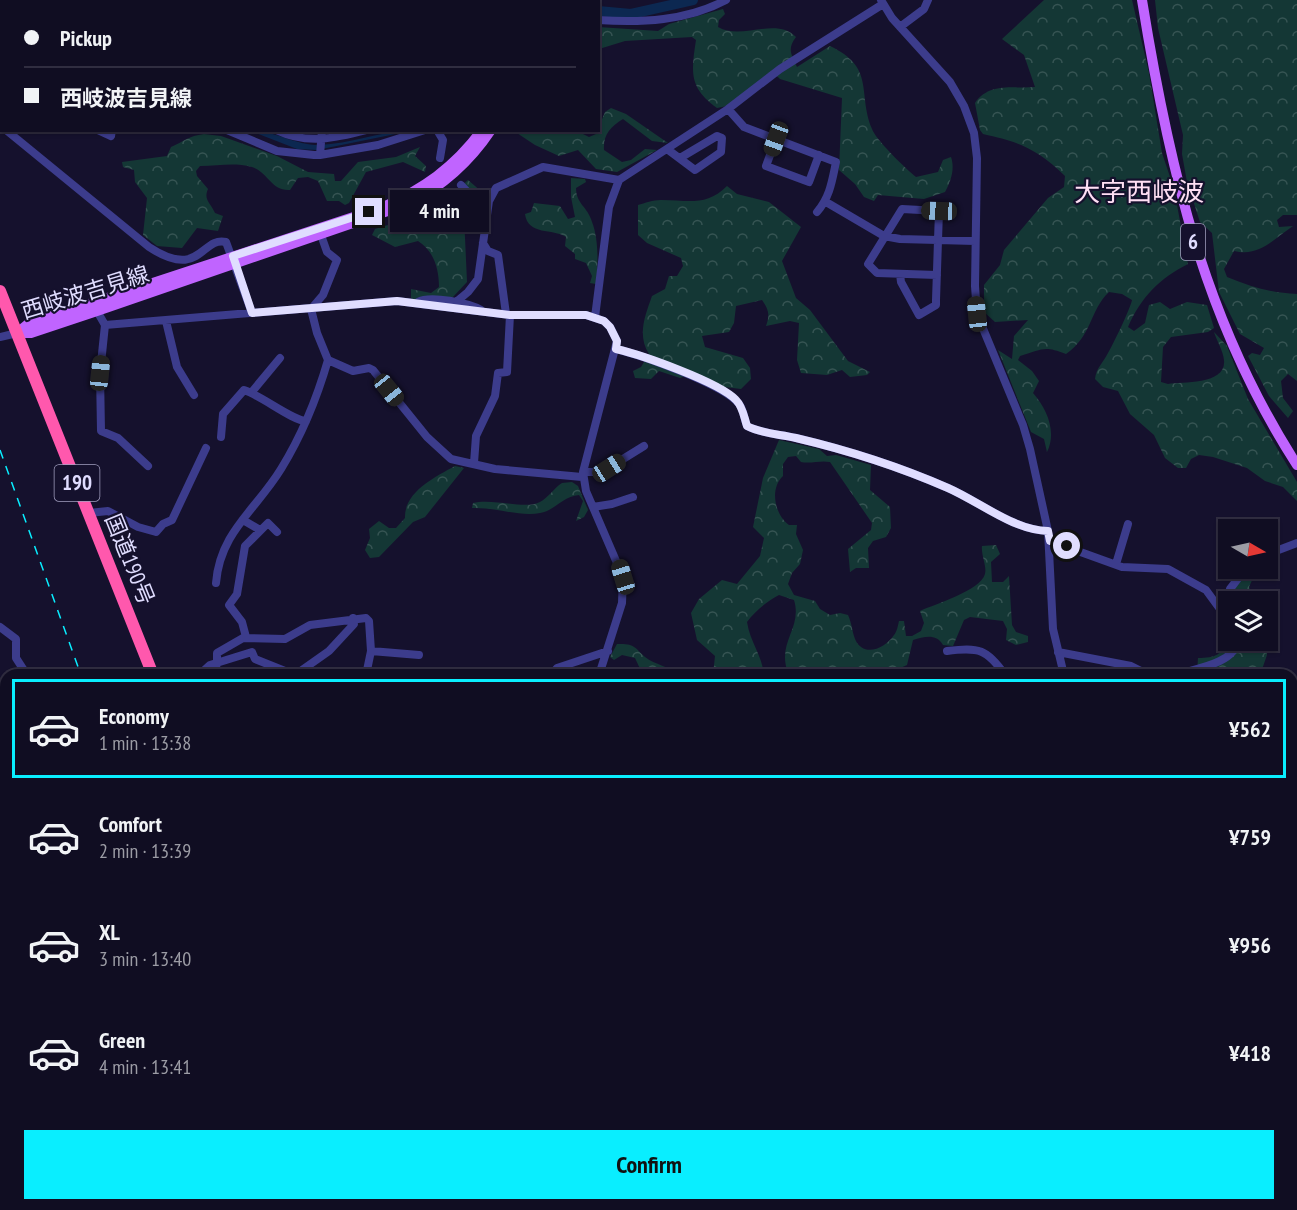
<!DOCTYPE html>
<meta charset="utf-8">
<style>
:root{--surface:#100d22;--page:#19162a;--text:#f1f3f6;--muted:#9c9ca5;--line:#302d40;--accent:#09eeff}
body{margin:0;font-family:"PT Sans Narrow","Noto Sans JP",sans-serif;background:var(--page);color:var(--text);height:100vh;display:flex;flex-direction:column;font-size:22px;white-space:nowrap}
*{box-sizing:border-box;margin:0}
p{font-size:20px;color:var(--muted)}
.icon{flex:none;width:33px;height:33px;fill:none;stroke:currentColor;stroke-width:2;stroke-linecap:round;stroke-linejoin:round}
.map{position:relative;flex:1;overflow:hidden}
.sheet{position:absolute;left:0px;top:669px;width:1298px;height:542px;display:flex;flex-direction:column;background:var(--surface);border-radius:18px 18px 0 0;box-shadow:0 2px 4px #0004,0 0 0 2px var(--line)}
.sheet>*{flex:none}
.guide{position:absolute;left:0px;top:0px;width:600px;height:132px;box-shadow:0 2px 4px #0004,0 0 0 2px var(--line);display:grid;align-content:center;height:132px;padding:0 24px;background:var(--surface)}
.needle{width:39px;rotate:99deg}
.tools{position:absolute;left:1218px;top:519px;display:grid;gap:12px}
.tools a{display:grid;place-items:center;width:60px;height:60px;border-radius:0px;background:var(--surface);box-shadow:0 2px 4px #0004,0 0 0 2px var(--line);font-size:30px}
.end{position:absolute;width:27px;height:27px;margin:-14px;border:8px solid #e0ddff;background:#111;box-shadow:0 0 0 3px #111}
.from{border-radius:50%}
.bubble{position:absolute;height:42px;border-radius:0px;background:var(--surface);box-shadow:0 2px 4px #0004,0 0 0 2px var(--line);font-size:20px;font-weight:800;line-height:42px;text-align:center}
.car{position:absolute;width:18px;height:36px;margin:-18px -9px;border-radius:8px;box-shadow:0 0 4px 2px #0007;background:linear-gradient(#222 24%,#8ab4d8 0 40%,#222 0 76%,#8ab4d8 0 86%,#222 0)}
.guide b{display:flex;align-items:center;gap:21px;height:57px;font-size:22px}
.guide b+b{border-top:2px solid var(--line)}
.guide i{width:15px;height:15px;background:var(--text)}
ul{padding:10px 0 0;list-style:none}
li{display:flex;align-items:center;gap:18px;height:99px;margin:0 12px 9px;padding:0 12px;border:3px solid transparent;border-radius:0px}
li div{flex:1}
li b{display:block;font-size:22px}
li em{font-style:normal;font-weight:800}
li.selected{border-color:var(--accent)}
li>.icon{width:54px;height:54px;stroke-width:1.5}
.cta{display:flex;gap:12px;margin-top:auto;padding:12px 24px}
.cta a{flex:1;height:69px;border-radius:0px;background:var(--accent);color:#111;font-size:24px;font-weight:800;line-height:69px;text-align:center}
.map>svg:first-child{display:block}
</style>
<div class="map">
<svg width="1297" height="1210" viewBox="0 0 1297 1210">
<defs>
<pattern id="forest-crowns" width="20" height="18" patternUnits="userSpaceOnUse" patternTransform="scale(1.5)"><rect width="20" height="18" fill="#143735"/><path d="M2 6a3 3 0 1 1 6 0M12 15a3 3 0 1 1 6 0" fill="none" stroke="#365453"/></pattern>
</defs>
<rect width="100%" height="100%" fill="#15112d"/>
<!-- forest -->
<path fill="url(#forest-crowns)" d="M1044,0H1132L1149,73L1162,153L1174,189L1188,264C1160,278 1141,297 1128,327L1134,331L1145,323L1149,305L1160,302L1170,309L1187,302L1207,305L1214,328L1208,332L1171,337L1163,347L1161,382L1168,384C1183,382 1227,385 1224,360C1223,351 1217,341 1214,332L1227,346L1248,399L1297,482V501L1283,487L1265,481L1247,468L1213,457L1199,455L1191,459L1186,468H1178L1165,458L1154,435L1130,414L1118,391L1103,387L1095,379C1096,368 1103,363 1108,353C1113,345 1131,307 1132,300L1122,294L1109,292C1089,311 1093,335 1066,354C1043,345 1042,350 1020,356L1018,360L1032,371L1039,381L1033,393C1047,409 1057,432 1047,452L1044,439L1031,432L998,350L1012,359L1014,336L1028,320L995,322L984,312V285L1000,265L1004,250L1048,198L1064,187L1065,176C1037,149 1020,142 983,134L980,130L975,103C990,82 1012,89 1035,87L1024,55L1002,39Z
M1155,0H1297V215H1283L1277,220L1279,227L1293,226C1272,240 1260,257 1234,251L1224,269L1227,277C1251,287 1271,293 1297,294V381L1288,374L1281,381L1283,398L1293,411L1288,418L1269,396L1248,356L1252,353L1260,355L1264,348L1240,334L1219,292L1212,233L1200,222L1187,182L1182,154L1183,135L1158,28Z
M723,9L725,14L719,20L718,27C742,41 776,16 796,37C787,49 791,54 797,67L830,46C876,68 857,92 872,129C875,139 906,169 916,177L938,172L943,160L951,157C955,169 951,181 945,192L924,199L878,195L874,201L864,197L855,184L839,170L842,98L780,79L774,73L727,106L717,108C689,88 691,73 696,40L692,37L625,41L599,49L598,27L658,31L669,24Z
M611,108L626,114L668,143L652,141L623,119C610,127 603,135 604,150L622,162L631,160L645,149L657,150L617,172L596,169L578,150L559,156L535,145L514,131L555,134L558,131H577L589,137L596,134L605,112Z
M204,134L221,136L277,156L308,172L334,174L335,181H341L358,162L396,157L420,147L415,156L426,166L425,172L403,162L366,172L349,203L345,205L339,201H327L318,181L308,177L298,178L290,190C271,191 269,173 252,167C234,162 218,166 200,166L196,171L197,176L208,189C203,200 211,203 215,213L223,216L218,231L197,228L182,248L157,246L143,235L147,198L135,182L134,170L123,167L122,162L167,156L171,147C185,141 188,136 204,134Z
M571,178L585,179L586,182L576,188C576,204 588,207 592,222C599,240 598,265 596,284L590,283L592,276L586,263L575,259V254L565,246L566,237C553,228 528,236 525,214L531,212L534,203L560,206L568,219L575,217L571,197Z
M468,180L482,192L478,196H465L460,205L464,216L467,282L452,298L414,300L411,298V289L431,293L439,287C439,269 434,251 418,241L395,247L372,235L375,229C410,219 441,206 468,180Z
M727,186L737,194L769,202L801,227L782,261L796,298L810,310L848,361L870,372L867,375L850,377L842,370L827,375L801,373L797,360L799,323L790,321L766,326C770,315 769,310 762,300L736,306L734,323L729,332L702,336L705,347L743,358L750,368L751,379L741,389L725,387L693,373L680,378L659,371L651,379L635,378L633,371L641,367L649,354C637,335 645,316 652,296L665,289L669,276H677L683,266L681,258L647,243L638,235V205C645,203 653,200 661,200C688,200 706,207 727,186Z
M779,440L819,449L827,456L836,455L871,465L870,490L890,507L891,528L886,537L873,541L868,548L869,568H856L850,572L848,549L871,530L872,523L830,462C820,460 811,464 801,462L796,456L788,457L783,464V476C769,489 775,515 789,525H797L796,534L803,550L800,564L792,573L788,584L794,595L815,601L820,609L830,615L840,613L848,615C852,624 852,631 855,639C863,658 885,649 894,635C897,632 898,625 899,621H904L906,636H912L921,631L924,623L920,611C935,604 980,591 985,574C987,566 981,555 982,546L996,545L1000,554L991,562L992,582H1003L1009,576L1012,625L1016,632L1028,636V642L1016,645L1006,640L1007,629L1003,621L970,617L964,620L953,646L943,645C936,633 924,637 913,640L907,665L898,669L895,675H789C775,643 803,629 794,600L779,595C766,602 755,611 747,622C750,642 762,655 764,675H713L715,656L697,640L691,613L699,599L722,580L737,584L760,556L764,538L753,527L763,478Z
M455,466L464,468L425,517L413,522L379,557L370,558L365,550L370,538L369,529L379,521L389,528H396L405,518C404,492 435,477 455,466Z
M572,482L578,486L588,510L584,517L576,521L583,501L579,495C563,496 554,511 540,513C520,517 494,507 472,508L473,503C493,498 526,510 540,502C548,498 554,488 562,483Z
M1240,569H1248L1253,578L1249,587L1254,601L1232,602L1233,579Z
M1228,638V640H1267V655L1260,675H1197L1198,658C1216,658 1222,655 1228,638Z
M617,644C635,644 633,646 645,657C655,665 669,666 679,675H643L635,658L622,655L614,660L610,657Z
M1292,1200L1294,1210H1102L1099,1206L1087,1205L1292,1204Z
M768,1204L775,1208L800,1209L801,1204L961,1206L960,1210H676L667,1205Z
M996,1204L1078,1205L1079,1210H994Z"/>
<!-- water -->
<path fill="#0c2851" d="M251,131C275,130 294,145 319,145C350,144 379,131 410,131L317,150L297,149Z"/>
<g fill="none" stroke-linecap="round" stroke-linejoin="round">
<!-- river -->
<path stroke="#0c2851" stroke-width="10" d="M598,11L631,14L693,0
M1292,787H1297
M0,923L6,916"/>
<!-- minor -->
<path stroke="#3c3c8c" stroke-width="8" d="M881,0L892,18L950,82L964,106L974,133L977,158L975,286L977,314L1023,425L1030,449L1048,531L1053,629L1064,675
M254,2L255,0
M333,2V0
M408,2V0
M497,2L498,0
M598,20C641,23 687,21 726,0
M900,27L924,9L928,0
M0,80L2,81
M728,109L744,127L836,162C832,181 830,197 817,212
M0,126L2,127
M6,130L149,247C201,281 201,236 226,242L252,313
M98,130L111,136L112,130
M227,130L277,151L314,155H320L322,130
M276,130C307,145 336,138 367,130
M437,130L443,140L440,158
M776,139L766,166L809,182L819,155
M667,149L695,170L721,152L722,138L717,136L680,158
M320,155L378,145L425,130
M461,185L476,201H489
M826,202L884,236L900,239L975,241
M321,235L327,252L337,260L323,295L311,309L317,333L328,360L353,371L369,368L373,370L427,437L451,459L495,469L582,477
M483,243L488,251L498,255L506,314
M900,274L901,282L919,315L936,305V300L939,211L902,209L868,264L877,273L937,275
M418,302C430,295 469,303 481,310
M456,302L468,292L478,279L489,201L496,188L543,167L619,180
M97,311L105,325L100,373L101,431L118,438L148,466
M595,317L609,207L619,180L728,109L780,69L883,4
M166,321L177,367L194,395
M105,325L397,301L510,315H586L604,321L610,327L617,341L583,472L586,491L623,577L622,603L599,675
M0,337L17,333
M616,349C641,355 725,385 739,404C744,410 744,419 747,426C762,434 779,434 796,438C847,450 900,467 948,488C980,502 1013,530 1048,531
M251,393L280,358
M221,437L223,414L244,390C262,396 293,421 306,421
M474,463L476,436L495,396L498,373L507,372L510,315
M583,472H602L644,446
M593,507L612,504L633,497
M89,513L108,511L138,527L156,532L163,524L172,520L206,448
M243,520L260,530
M1050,541L1122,567L1168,569L1206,590L1228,620
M1268,554L1297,543
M1116,564L1128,524
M216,583C220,532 256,510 281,469C302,435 317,398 328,360
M1224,612L1230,589L1246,568
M0,627L16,639V658L27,675
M246,637L242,622L229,605L237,594L245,546L268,523L277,532
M371,651L419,655
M947,651C979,647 987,649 1005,675
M1058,652L1131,666L1149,675
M217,664V653L243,638L285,639L310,625L366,618L369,621L371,651L366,675
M199,675L210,665L252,652L255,659L295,675
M295,675L329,651L354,624L353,618
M551,675L557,668L608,651
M1175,675C1194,669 1235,664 1238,640
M1292,717L1297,716
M0,794V833
M1292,854L1297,855
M0,879L6,877
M0,950L6,946
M0,961L6,966
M1292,988L1297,995
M1292,1135L1297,1133
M498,1204L504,1210
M0,1206L3,1210
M145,1210L147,1204
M344,1210L345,1207
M391,1210L393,1204
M954,1210L957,1204"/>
<!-- major -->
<path stroke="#c064ff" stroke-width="10" d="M1142,0C1169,167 1204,321 1297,465
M566,2L567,0
M575,2L576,0
M17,333H31L97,311L408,204C443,186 469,163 491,130
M17,333L28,324L381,208C423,189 454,168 482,130"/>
<!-- highway -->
<path stroke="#ff58ad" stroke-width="12" d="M0,291L153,675
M288,1204V1210"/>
<!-- rail -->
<path stroke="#09eeff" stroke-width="1.5" stroke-dasharray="9 8" stroke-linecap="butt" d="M0,450L81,675
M220,1204L221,1210"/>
</g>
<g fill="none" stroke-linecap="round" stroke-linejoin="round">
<!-- route -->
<path stroke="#e0ddff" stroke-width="8" d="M369,212L233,256L252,313L397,301L510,315H586L604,321L610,327L617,341L616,349C642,355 719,382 736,400C743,407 744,417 747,426C762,434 779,434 796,438C847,450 900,467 948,488C980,502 1013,530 1048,531L1050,541L1067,546"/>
</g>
<g text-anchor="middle" stroke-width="4.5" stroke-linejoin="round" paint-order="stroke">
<!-- shield labels -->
<g fill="#15112d" stroke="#a3a0c0" stroke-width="1.5">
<rect x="1181" y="224" width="24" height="36" rx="4.5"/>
<rect x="54.5" y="465" width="45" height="36" rx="4.5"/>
</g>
<g font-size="21" font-weight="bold" fill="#e0ddff">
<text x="1193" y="249">6</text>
<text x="77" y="490">190</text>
</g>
<!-- street labels -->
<g font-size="22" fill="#e0ddff" stroke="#15112d">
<text transform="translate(85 292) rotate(-17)" y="8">西岐波吉見線</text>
<text transform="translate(130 559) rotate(68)" y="8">国道190号</text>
</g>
<!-- quarter labels -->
<g font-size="26" fill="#ffdff4" stroke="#15112d">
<text x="1139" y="201">大字西岐波</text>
</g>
</g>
</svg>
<div class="tools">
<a><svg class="needle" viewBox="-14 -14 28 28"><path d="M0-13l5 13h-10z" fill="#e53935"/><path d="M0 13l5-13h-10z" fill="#9c9ca5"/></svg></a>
<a><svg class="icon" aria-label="layers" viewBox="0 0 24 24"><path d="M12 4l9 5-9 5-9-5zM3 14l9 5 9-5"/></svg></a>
</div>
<i class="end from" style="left:1067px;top:546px"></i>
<i class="end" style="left:369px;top:212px"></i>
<div class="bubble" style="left:390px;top:190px;width:99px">4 min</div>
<i class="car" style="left:776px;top:139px;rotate:200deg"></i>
<i class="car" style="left:939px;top:211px;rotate:272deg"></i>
<i class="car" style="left:977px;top:314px;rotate:354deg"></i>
<i class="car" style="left:100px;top:373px;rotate:6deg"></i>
<i class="car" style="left:389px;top:390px;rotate:141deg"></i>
<i class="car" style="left:609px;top:468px;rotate:58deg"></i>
<i class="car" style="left:623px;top:577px;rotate:343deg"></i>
<div class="guide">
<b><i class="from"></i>Pickup</b>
<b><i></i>西岐波吉見線</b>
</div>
<section class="sheet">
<ul>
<li class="selected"><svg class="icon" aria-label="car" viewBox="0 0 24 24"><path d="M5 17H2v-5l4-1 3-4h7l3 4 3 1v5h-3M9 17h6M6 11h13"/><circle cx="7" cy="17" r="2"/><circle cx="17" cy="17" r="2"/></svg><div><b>Economy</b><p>1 min · 13:38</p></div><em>¥562</em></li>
<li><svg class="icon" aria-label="car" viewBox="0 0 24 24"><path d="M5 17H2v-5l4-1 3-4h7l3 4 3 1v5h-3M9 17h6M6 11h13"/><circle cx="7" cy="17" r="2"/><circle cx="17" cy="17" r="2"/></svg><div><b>Comfort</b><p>2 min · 13:39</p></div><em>¥759</em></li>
<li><svg class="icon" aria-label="car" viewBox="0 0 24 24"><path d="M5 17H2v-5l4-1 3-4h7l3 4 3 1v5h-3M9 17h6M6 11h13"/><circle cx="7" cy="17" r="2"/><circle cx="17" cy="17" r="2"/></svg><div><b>XL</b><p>3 min · 13:40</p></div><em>¥956</em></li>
<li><svg class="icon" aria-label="car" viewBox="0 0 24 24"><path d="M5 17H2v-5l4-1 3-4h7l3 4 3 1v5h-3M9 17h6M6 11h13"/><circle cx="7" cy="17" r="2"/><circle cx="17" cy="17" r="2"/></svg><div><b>Green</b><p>4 min · 13:41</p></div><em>¥418</em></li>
</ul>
<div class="cta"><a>Confirm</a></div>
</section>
</div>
